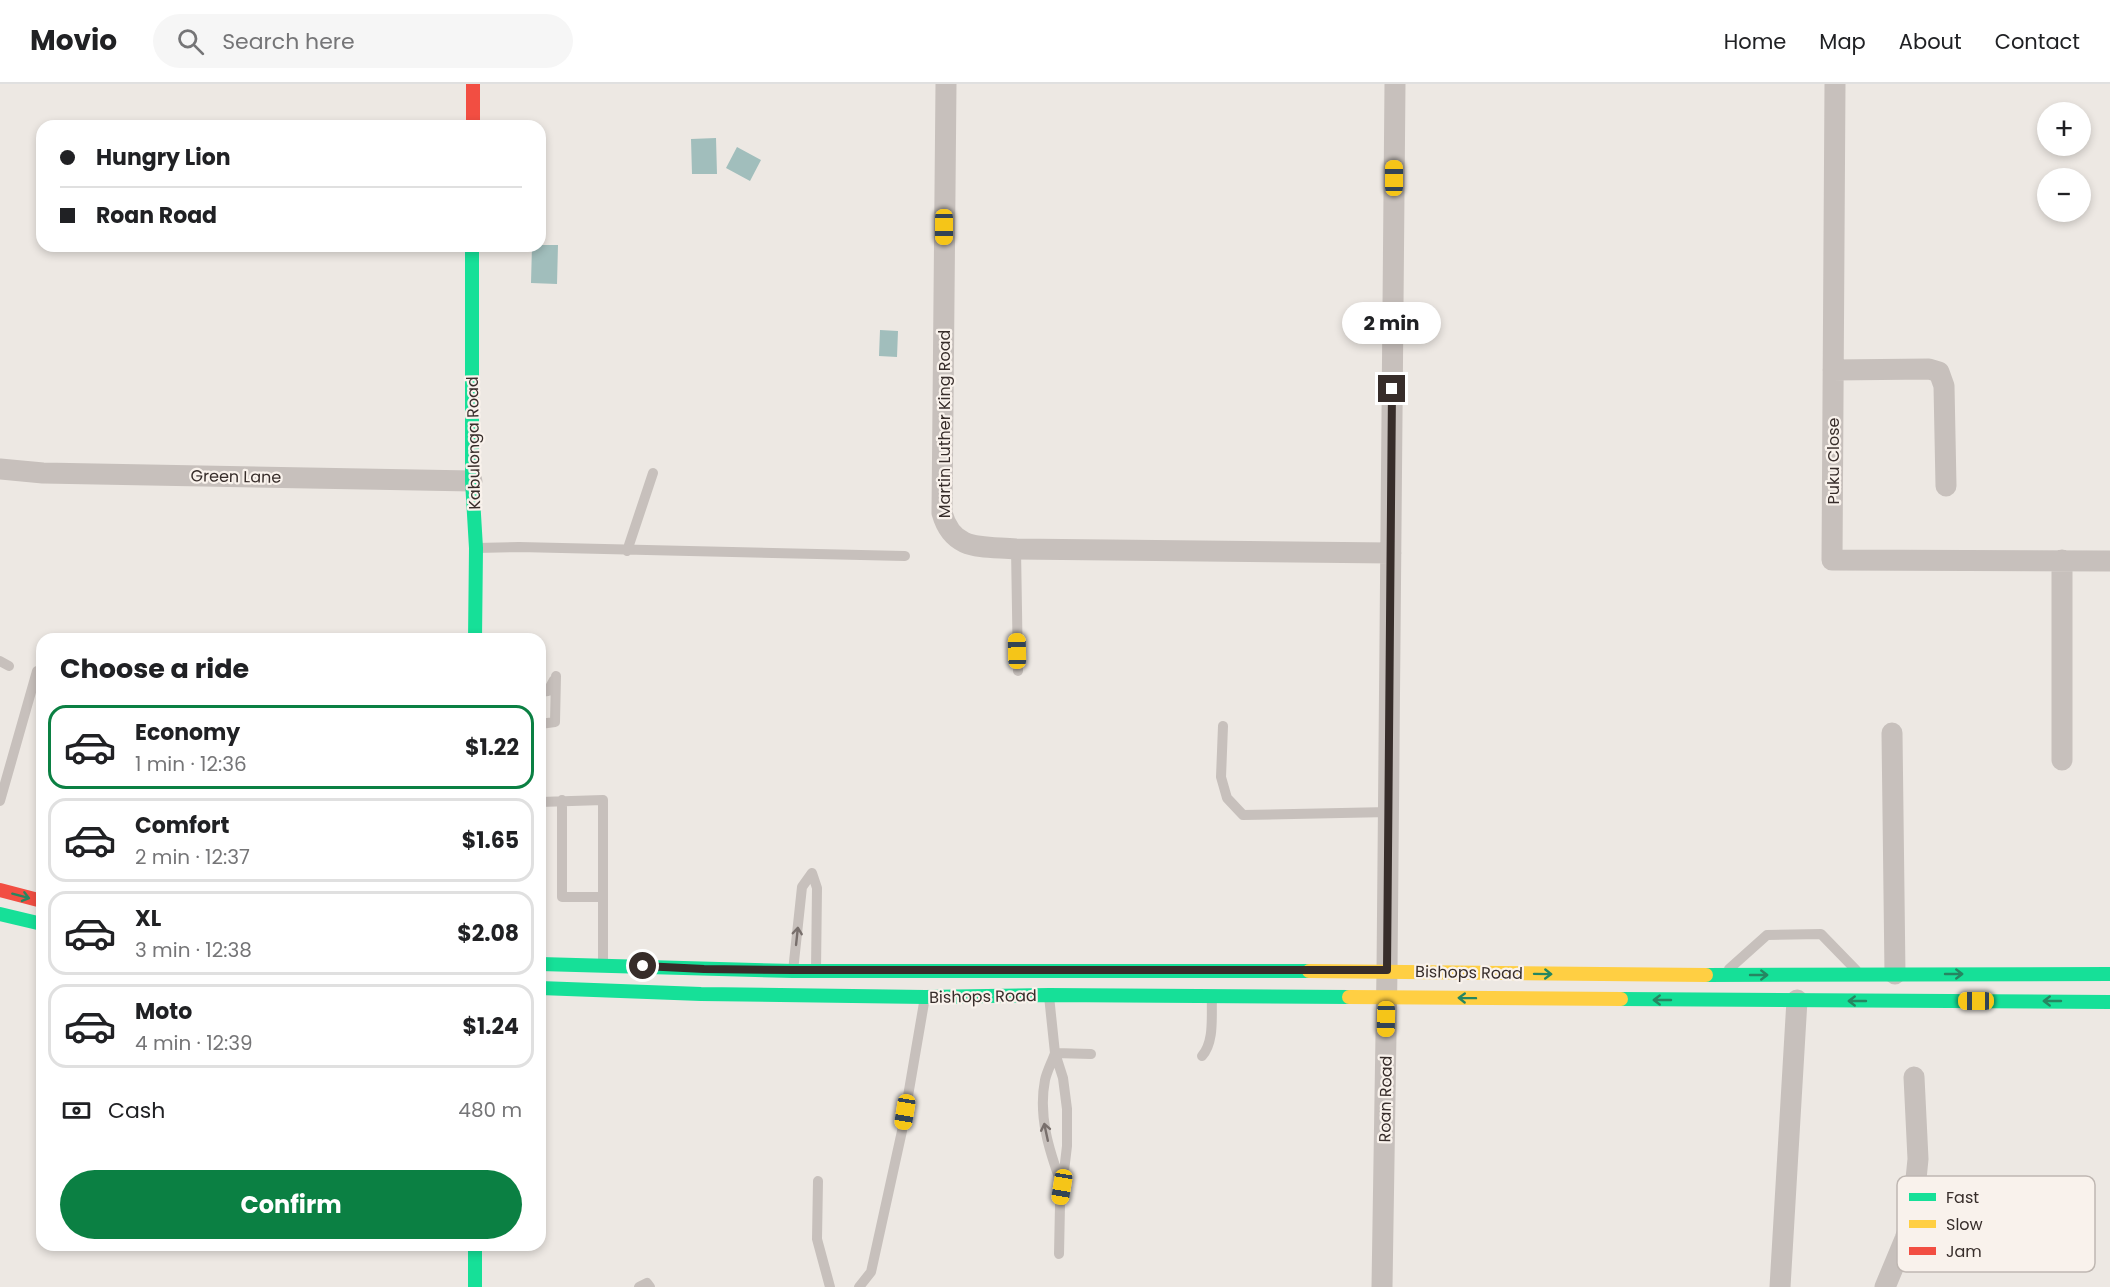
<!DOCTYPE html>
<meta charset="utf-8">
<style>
:root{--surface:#fff;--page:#f6f6f6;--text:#202124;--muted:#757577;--line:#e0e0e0;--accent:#0b8043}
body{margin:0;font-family:Poppins,sans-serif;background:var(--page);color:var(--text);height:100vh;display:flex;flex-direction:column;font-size:22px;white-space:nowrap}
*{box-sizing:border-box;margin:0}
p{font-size:20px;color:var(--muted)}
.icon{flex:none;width:33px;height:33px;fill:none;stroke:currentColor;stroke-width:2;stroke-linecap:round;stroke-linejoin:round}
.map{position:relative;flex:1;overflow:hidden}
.side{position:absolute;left:36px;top:549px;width:510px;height:618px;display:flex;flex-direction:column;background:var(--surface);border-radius:18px;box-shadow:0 3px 9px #0003}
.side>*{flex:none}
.hud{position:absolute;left:36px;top:36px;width:510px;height:132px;border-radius:18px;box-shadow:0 3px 9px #0003;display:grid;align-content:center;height:132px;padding:0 24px;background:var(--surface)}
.tools{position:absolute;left:2037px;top:18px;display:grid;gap:12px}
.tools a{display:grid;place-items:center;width:54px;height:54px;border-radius:50%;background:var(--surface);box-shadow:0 3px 9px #0003;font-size:30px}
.end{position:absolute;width:27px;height:27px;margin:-14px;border:8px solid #372d2a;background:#fff;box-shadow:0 0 0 3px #fff}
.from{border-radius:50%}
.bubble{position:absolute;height:42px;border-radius:21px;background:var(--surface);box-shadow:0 3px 9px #0003;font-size:20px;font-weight:700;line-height:42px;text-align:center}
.car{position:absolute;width:18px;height:36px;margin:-18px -9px;border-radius:8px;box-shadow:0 0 4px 2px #0007;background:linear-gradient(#f5c518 24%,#345 0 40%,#f5c518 0 76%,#345 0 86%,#f5c518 0)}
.hud b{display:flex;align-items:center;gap:21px;height:57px;font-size:22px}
.hud b+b{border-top:2px solid var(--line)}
.hud i{width:15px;height:15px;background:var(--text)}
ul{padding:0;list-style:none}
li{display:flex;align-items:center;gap:18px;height:84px;margin:0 12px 9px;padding:0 12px;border:3px solid var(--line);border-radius:18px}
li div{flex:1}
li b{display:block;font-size:22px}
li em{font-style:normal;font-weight:700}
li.active{border-color:var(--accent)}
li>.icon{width:54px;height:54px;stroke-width:1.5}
h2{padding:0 24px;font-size:27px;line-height:72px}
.pay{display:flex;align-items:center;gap:15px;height:66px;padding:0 24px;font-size:22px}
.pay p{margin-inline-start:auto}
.primary-button{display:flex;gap:12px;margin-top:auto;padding:12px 24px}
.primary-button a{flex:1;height:69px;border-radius:36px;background:var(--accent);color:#fff;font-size:24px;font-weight:700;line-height:69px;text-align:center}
header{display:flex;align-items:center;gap:36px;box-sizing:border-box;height:84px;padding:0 30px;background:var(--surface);border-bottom:2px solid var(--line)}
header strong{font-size:28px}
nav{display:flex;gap:33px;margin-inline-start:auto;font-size:21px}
.search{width:420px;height:54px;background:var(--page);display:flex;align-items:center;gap:15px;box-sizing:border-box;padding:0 21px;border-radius:33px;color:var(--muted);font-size:22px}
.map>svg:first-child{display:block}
</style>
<header>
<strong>Movio</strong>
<div class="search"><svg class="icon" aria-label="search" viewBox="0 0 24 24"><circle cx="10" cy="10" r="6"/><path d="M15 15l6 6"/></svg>Search here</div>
<nav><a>Home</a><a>Map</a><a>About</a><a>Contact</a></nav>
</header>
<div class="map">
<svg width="2110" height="1203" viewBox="0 0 2110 1203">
<rect width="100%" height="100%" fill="#ede8e3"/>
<!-- water -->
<path fill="#a1bebc" d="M716,54L717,90H692L691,55Z
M737,63L761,76L750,97L726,84Z
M540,161H558L557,200L531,199L532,162Z
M880,246L898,247L897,273L879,272Z"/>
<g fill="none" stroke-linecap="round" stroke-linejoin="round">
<!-- lane -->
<path stroke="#c7c0bc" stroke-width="10" d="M476,464L519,463L905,472
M1016,465L1018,587
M627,467L653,389
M0,577L9,582
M540,608L548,607L554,596
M540,640L555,638L556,592
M1223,642L1221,693L1227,714L1243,731L1389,728
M562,716V813H603
M0,717L37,587
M540,718L603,716V880
M812,789L817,804L816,886
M1729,885L1767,851L1821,850L1856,886
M793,887L802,803L812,789
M1049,912L1055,969L1063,994L1067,1025V1062L1060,1121L1059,1170
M1055,969C1052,978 1047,987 1045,996C1038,1032 1049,1066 1061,1099
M1055,969L1091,970
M1202,972C1215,957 1211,931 1212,912
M818,1097L817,1155L830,1203
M639,1203L647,1199L650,1203
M859,1203L871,1188L902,1047L925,913"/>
<!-- street -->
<path stroke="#c7c0bc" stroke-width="21" d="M946,0L942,429C953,468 982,462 1016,465L1391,469
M1835,0L1832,476L2110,477
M1833,286L1929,285L1939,288L1944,302L1946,402
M0,385L43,389L472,397
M2062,476V676
M1892,649L1895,890
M1382,1203L1387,887L1395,0
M1780,1203L1797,916
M1885,1203L1905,1155L1912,1135L1918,1075L1914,993"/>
<!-- fast -->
<path stroke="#16e098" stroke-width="14" d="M472,162V397L476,464L475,555
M0,830L42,840
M540,880L793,887H1309
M1706,891L2110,890
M540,904L701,910L925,913L1049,911L1349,913
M1621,915L2110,918
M475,1161V1203"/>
<!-- slow -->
<path stroke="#ffcf43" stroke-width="14" d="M1309,887L1706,891
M1349,913L1621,915"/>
<!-- jam -->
<path stroke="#f24e42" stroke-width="14" d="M473,0V42
M0,806L42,817"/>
</g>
<!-- one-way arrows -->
<defs><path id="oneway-shaft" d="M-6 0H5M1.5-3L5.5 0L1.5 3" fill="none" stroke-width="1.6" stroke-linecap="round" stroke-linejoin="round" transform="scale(1.5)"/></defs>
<g stroke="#268661">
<use href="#oneway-shaft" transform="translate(21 812) rotate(15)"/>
<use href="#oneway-shaft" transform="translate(1543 890) rotate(1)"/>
<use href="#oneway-shaft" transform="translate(1954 890)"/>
<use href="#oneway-shaft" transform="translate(1759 891)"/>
<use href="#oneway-shaft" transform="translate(1467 914) rotate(-179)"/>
<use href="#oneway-shaft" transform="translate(1662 916) rotate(-180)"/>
<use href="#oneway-shaft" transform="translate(1857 917) rotate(-180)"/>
<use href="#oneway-shaft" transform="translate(2052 917) rotate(-180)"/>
</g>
<g stroke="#786f6c">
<use href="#oneway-shaft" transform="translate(797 852) rotate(-84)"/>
<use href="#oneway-shaft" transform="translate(1046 1048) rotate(-102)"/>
</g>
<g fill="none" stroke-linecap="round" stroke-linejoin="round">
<!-- route -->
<path stroke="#372d2a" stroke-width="8" d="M643,882L704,885L793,886H1387L1392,305"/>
</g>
<g text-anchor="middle" stroke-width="4.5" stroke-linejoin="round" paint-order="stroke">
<!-- street labels -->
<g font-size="16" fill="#372d2a" stroke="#f9f2ec">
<text transform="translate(944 340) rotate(-90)" y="6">Martin Luther King Road</text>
<text transform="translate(473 359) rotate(-91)" y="6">Kabulonga Road</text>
<text transform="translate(1833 377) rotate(-90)" y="6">Puku Close</text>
<text transform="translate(236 392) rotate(1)" y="6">Green Lane</text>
<text transform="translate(1469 888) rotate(1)" y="6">Bishops Road</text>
<text transform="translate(983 912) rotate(-1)" y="6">Bishops Road</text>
<text transform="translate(1385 1015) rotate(-89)" y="6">Roan Road</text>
</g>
</g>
<!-- legend -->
<rect x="1897" y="1092" width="198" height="96" rx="9" fill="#f9f2ec" stroke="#bfb7b2" stroke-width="1.5"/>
<rect x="1909" y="1109" width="27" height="8" fill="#16e098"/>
<rect x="1909" y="1136" width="27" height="8" fill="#ffcf43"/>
<rect x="1909" y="1163" width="27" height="8" fill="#f24e42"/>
<g font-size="16" fill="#372d2a">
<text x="1946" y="1119">Fast</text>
<text x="1946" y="1146">Slow</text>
<text x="1946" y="1173">Jam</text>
</g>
</svg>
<div class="tools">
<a>+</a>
<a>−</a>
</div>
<i class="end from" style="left:643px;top:882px"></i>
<i class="end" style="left:1392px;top:305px"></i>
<div class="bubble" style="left:1342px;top:218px;width:99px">2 min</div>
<i class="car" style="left:1394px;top:94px;rotate:0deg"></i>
<i class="car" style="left:944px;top:143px;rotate:180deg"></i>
<i class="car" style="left:1017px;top:567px;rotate:359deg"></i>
<i class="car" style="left:1976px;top:917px;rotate:270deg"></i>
<i class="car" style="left:1386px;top:935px;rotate:181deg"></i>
<i class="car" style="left:905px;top:1028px;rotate:189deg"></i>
<i class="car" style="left:1062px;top:1103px;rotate:189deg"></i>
<div class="hud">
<b><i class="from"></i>Hungry Lion</b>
<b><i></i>Roan Road</b>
</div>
<section class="side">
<h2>Choose a ride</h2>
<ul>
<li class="active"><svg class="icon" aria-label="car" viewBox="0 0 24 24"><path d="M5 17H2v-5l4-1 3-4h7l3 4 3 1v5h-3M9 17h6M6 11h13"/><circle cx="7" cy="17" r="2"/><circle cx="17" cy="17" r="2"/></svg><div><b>Economy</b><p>1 min · 12:36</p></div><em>$1.22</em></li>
<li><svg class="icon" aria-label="car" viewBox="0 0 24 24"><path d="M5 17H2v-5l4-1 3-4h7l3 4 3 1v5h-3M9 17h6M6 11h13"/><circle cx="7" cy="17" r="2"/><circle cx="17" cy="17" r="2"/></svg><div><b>Comfort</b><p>2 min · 12:37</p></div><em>$1.65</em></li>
<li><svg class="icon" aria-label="car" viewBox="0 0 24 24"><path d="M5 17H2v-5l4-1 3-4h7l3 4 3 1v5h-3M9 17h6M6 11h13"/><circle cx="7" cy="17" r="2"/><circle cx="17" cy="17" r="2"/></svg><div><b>XL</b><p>3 min · 12:38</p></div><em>$2.08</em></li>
<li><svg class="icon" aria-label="car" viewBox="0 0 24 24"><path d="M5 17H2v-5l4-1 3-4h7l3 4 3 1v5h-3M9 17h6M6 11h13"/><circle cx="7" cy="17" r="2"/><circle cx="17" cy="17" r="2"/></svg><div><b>Moto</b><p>4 min · 12:39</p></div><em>$1.24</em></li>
</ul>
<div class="pay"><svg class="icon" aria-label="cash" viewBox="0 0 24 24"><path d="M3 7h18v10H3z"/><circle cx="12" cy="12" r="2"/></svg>Cash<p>480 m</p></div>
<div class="primary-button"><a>Confirm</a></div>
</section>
</div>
